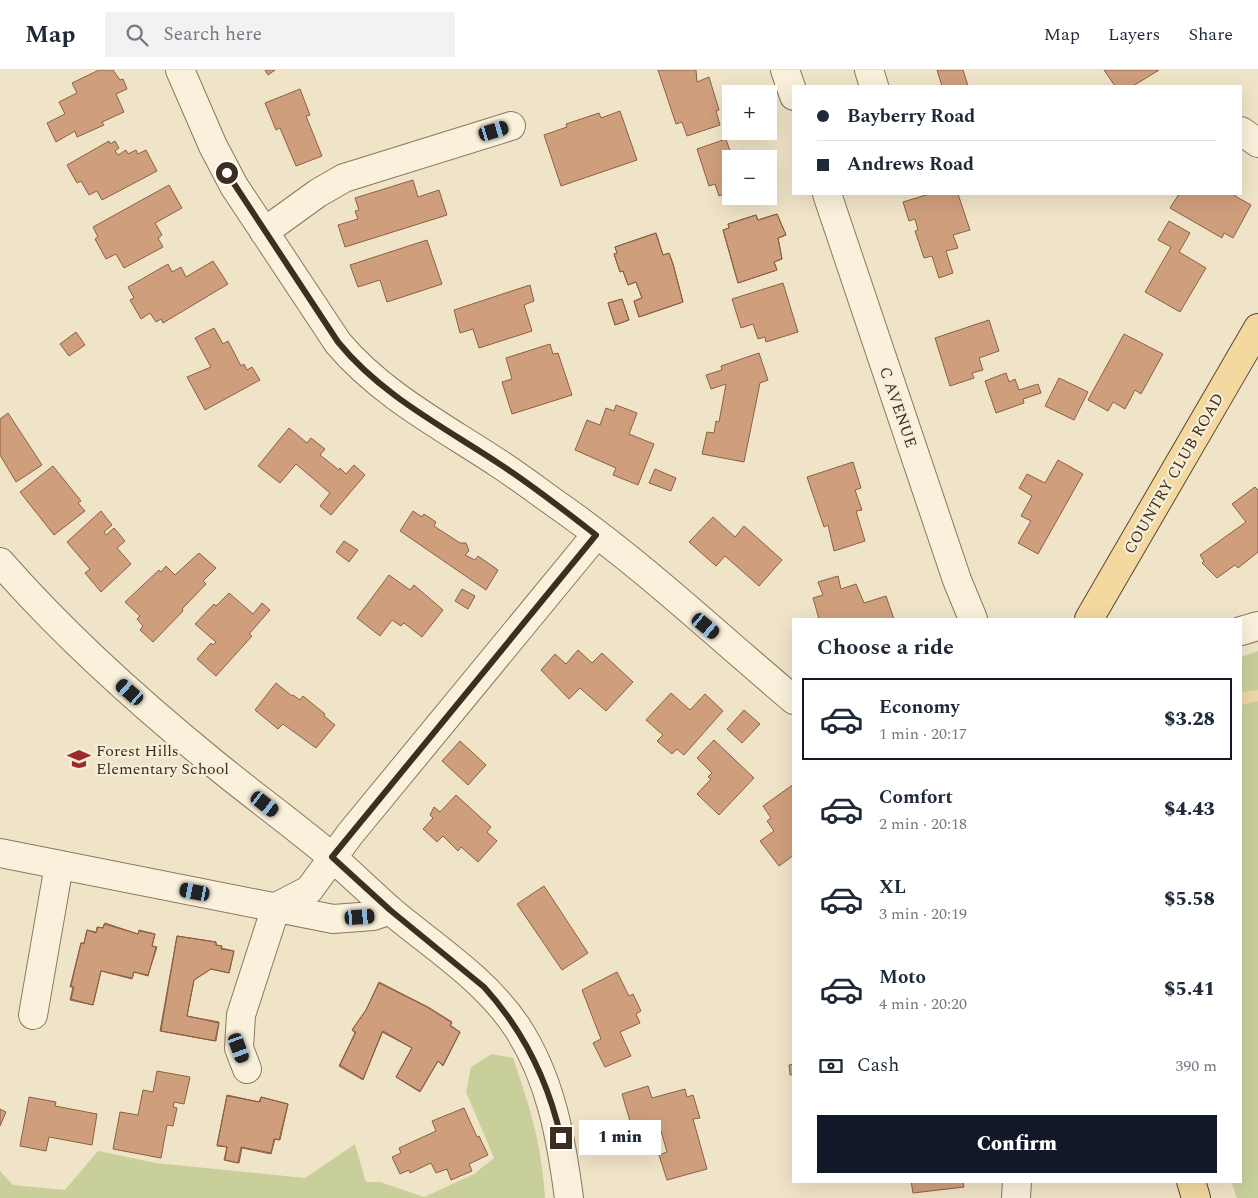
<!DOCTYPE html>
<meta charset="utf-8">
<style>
:root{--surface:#fff;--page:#f2f2f3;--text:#1f2937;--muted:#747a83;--line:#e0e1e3;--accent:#111827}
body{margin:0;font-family:Spectral,serif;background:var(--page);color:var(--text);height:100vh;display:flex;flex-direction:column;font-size:19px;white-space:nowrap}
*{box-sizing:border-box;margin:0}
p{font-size:16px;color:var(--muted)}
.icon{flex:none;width:28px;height:28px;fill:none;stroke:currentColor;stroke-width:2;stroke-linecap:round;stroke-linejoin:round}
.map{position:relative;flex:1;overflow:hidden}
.details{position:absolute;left:792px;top:548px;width:450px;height:565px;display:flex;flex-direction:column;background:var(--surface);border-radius:0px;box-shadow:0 5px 20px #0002}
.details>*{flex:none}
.guide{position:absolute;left:792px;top:15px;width:450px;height:110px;border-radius:0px;box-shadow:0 5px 20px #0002;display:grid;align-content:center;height:110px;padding:0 25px;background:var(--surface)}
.controls{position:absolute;left:722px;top:15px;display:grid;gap:10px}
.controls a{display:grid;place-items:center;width:55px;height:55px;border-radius:0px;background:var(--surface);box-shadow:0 5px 20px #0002;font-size:25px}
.end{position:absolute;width:22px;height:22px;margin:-11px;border:6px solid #3d2e20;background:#fff;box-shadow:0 0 0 2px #fff}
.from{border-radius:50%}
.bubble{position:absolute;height:35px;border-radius:0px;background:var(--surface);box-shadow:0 5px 20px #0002;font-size:16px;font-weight:800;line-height:35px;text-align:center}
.car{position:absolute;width:15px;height:30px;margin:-15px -8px;border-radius:6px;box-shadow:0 0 4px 1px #0007;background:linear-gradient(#222 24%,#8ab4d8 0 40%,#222 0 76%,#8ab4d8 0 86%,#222 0)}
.guide b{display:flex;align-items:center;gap:18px;height:48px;font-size:19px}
.guide b+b{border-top:1px solid var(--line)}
.guide i{width:12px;height:12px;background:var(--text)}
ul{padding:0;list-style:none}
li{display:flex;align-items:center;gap:15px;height:82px;margin:0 10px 8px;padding:0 15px;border:2px solid transparent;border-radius:0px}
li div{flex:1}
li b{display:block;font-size:19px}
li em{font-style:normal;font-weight:800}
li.active{border-color:var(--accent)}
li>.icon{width:45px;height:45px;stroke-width:1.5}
h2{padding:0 25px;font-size:22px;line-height:60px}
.pay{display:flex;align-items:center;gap:12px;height:55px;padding:0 25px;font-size:19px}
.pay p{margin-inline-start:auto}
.cta{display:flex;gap:10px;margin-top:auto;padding:10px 25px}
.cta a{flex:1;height:58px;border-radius:0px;background:var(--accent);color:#fff;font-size:20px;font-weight:800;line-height:58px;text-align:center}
header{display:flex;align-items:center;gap:30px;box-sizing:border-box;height:70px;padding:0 25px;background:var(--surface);border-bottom:1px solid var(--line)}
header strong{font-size:24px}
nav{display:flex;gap:28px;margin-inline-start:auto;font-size:18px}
.search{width:350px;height:45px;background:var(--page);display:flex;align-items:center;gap:12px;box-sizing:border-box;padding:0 18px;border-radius:0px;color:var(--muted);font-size:19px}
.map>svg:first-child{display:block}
</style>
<header>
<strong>Map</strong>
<div class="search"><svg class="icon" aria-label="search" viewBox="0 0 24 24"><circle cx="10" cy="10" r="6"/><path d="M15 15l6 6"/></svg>Search here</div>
<nav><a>Map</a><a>Layers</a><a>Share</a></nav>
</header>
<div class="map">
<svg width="1258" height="1128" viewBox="0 0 1258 1128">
<rect width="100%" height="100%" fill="#f0e4c8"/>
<!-- green -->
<path fill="#c9cf9b" d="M1258,581V1128H1237L1231,1111H1241V587Z
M492,984L513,988C530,1037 542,1075 545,1128H0V1101L13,1115L65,1120L98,1081L156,1093L305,1108L355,1074L366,1112H380L424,1127L474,1104L494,1088L466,1022L471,997Z"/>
<!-- sand -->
<path fill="#ecd9a5" d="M1258,620V631L1241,635V622Z"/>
<!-- building -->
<path fill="#cf9f7d" stroke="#8d5f41" d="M99,0H113L120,10L123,9L127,19L116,24L124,42L102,52L104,55L77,67L75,61L56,72L47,53L65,44L59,32L77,23L72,13Z
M265,0H275L268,5Z
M658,0H696L697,12L709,7L719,40L716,41L720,55L687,66L682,52L676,54Z
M937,0H963L968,16H942Z
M1104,0H1159L1133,16H1115Z
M300,19L310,45L306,46L322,86L296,96L280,58L276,60L265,33Z
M620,41L637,90L561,116L544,65L567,57L566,54L599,43L601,48Z
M726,69L731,84L743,80L745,89H731V122L719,126L715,114L709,116L697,79Z
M109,71L110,74L115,71L119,78L115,81L118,85L126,80L128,84L136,80L138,84L146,80L157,101L102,130L97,121L89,125L81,111L77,113L67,95Z
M413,110L418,127L439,120L447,145L345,177L338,155L358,149L355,141L359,140L355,128Z
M169,115L182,138L155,153L162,165L158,168L163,177L124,198L116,184L106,189L95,169L98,167L93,157Z
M929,124H958L970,160L953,165L958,178L946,181L953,203L939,208L932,186L924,188L915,161L918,160L915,149L909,151L903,132Z
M1179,124H1236L1235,126L1251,135L1233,168L1224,163L1222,168L1170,138Z
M777,144L786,165L778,168L782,189L774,192L777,200L738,213L723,160L729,158L728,154L756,145L758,150Z
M777,144L786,165L778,168L782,189L774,192L777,200L738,213L723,160L729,158L728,154L756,145L758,150Z
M1169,151L1190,163L1179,182L1206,198L1180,242L1145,222L1171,177L1158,170Z
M656,163L663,185L669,183L673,194L683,232L639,247L634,231L642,228L636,212L628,215L623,201L620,202L614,184L617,183L615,177Z
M656,163L663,185L669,183L673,194L683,232L639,247L634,231L642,228L636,212L628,215L623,201L620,202L614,184L617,183L615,177Z
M427,170L442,214L387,232L380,210L358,217L350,195Z
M213,191L228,214L163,253L161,249L156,252L150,243L141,249L130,230L134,228L128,217L168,194L172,202L181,197L186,207Z
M783,213L798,262L766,272L765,267L758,269L753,254L741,258L732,229Z
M530,215L534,231L524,235L532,261L479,278L473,259L460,263L454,240Z
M622,229L629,250L615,255L608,233Z
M622,229L629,250L615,255L608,233Z
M989,250L999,281L979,288L983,300L972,303L974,308L950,316L935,268Z
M214,258L223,274L228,271L241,296L244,294L247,300L252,297L260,310L205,340L187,307L211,297L195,268Z
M76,262L85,275L69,286L60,274Z
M1124,264L1163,284L1141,324L1135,320L1125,339L1113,332L1108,341L1088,330Z
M550,274L553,284L558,283L572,325L512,344L502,312L512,309L506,288Z
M759,283L768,310L760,313L744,392L702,384L707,362L714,363L716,351L719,352L726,314L711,319L706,305L722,300L721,296Z
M1006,303L1009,312L1015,309L1019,320L1038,314L1041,323L1023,329L1024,333L996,343L985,311Z
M1059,308L1088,322L1074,350L1045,336Z
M616,335L637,343L629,364L654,374L638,415L613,405L616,398L575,380L587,350L600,355L606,338L614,341Z
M8,343L42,395L16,412L0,385V349Z
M289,358L307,373L311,368L325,379L320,385L339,400L340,398L346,404L354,395L365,405L331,445L320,436L330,423L296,394L280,413L258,396Z
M1058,390L1083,404L1038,484L1018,473L1031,451L1021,446L1032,426L1019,418L1027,404L1045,413Z
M853,392L861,418L855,420L862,440L856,441L865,471L834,481L828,455L824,457L807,407Z
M53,396L81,431L78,433L85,441L54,465L20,422Z
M655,399L676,408L671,421L649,413Z
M1255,417L1258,420V482L1238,498L1235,495L1217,508L1202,493L1204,491L1200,485L1246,452L1232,434Z
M101,441L112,455L104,462L106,465L114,458L125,471L117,478L131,494L101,522L85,503L90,499L67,472Z
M413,441L422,447L424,444L436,452L434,456L460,473H466L469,481L465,485L475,490L478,486L498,500L486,520L400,461Z
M713,447L735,467L744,456L782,490L759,516L725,486L716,496L689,472Z
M344,471L358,480L349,492L336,482Z
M199,483L216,498L203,511L206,514L182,539L183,541L153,572L140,560L143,556L137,549L140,546L125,532L159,500L161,502L166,496L175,505Z
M389,505L410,520L414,515L443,540L422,567L404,553L401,556L392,550L380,566L357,548Z
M838,506L841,519L856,514L864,533L886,526L894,549H819L813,528L823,525L818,512Z
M462,519L475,526L468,539L455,531Z
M229,523L253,544L262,533L270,540L249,564L252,566L216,606L197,589L211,573L213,575L216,572L195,554L214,534L216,536Z
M578,580L592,593L602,583L633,612L606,641L580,618L569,629L541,600L555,584L566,594Z
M276,613L292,626L293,625L300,630L303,626L325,644L324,646L335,655L316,678L283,654L278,659L255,640Z
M671,623L690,640L705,624L723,641L684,685L677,679L672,684L657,671L663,665L646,650Z
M744,640L760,654L742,673L727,659Z
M714,670L754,708L719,745L697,724L711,709L708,707L712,703L697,688Z
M460,671L486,695L468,715L442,691Z
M794,714V785L779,796L760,771L774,761L767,751L771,748L763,736Z
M456,725L491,757L487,762L497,771L478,792L461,777L458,781L443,766L437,772L423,759L433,748L430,745L434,737L440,742Z
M544,816L588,883L562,900L517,834Z
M105,853L138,864L139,860L155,864L152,876L157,877L148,905L134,902L132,908L101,901L93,935L71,929L74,917L71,916L81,873H84L87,860L96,862L98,857L103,858Z
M104,854L138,864L139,861L155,864L152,876L156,877L148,906L134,902L132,909L101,901L93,935L70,930L73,917H70L81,873L84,874L87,860L96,863L97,857L103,858Z
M177,866L216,872V875L222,876L221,878L234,881L229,903L211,899L194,910L187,946L219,952L215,971L160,961Z
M177,866L216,872V875L222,876L221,879L234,881L229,903L211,899L194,910L187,946L219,953L216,971L161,961Z
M617,902L629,926L633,924L641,941L636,944L640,953L620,962L631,986L605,997L593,973L601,969L582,920Z
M379,912L428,937L452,952L450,955L460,962L443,995L438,991L420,1021L396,1007L412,978L383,961L363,1009L340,995L356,962L352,960L366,940Z
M379,913L427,937L452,953L450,956L460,962L443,996L438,991L420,1022L396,1007L412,978L382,962L363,1010L339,996L355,963L352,960L366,940Z
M794,994V1004L790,1005L789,995Z
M157,1001L190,1007L184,1034L174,1032L173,1037L177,1038L173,1056L167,1055L161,1088L113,1079L120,1042L138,1045L143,1020L153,1022Z
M648,1016L652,1028L685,1019L687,1027L693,1025L700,1048L693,1049L707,1099L667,1110L659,1085L667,1082L661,1061L635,1068L622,1024Z
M227,1025L259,1032L261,1027L288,1034L279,1070L274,1069L271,1083L241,1077L238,1093L224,1090L227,1077L217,1075Z
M227,1026L260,1032L261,1027L288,1034L280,1070L275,1069L271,1084L242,1078L239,1093L225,1090L227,1077L217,1076Z
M29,1027L56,1032L55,1036L97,1044L92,1075L49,1067L46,1081L20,1076Z
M464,1038L477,1067L479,1066L488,1085L469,1094L472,1101L451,1110L447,1099L436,1103L431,1093L410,1103L409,1100L400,1104L392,1087L401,1083L399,1078L436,1061L432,1051Z
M0,1039L6,1042L0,1056Z
M911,1111H963L964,1117L913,1123Z"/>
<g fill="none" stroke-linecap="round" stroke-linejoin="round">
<defs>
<path id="minor" d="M180,0L213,76L234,116L338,273C382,325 442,356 498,393C521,408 543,425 566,441C646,498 719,567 794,630
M785,0L794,26
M869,0L874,16
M1241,61L1258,73
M827,124L957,510L973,549
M264,162L318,123L344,108L511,56
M0,492C64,565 136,630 211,691C251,724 293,754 332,787C352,805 371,823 391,841C434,877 485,909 517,957C551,1009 561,1068 569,1128
M1241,561L1258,556
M0,783L333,849L373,846L390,840
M33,945L59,795
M247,999L239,978L241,945L276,837L309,820L350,764L596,465
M1016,1128L1017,1111"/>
<path id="major" d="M1089,549L1258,258
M1191,1111L1196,1128"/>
</defs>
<!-- minor casing -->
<use href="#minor" stroke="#8d765c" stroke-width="30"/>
<!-- major casing -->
<use href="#major" stroke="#5b4430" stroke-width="30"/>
<!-- minor -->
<use href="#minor" stroke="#faf1dc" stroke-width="28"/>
<!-- major -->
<use href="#major" stroke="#f3d9a0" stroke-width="28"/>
</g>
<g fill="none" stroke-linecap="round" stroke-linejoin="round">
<!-- route -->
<path stroke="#3d2e20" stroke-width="6" d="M227,103L338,272C381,325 442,356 498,393C532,415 564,440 596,465L332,787L390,840L484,917C524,961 548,1010 561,1068"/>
</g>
<!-- icons -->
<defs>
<symbol id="school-bare" viewBox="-9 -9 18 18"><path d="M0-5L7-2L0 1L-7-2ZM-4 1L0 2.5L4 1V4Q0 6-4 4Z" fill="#9e2a2b" stroke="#f7eed8" stroke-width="2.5" paint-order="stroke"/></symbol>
</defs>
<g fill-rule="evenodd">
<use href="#school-bare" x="63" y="673" width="32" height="32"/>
</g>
<g text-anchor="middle" stroke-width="4.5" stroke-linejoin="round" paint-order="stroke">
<!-- street labels -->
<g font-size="16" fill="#3d2e20" stroke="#f7eed8">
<text transform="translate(899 337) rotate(71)" y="6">C AVENUE</text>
<text transform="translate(1173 403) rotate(-60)" y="6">COUNTRY CLUB ROAD</text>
</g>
<!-- poi labels -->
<g font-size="16" fill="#3d2e20" stroke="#f7eed8" text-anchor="start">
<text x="96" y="686">Forest Hills<tspan x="96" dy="18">Elementary School</tspan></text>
</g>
</g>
</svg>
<div class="controls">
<a>+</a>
<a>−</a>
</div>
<i class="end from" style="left:227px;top:103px"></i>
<i class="end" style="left:561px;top:1068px"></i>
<div class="bubble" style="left:579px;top:1050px;width:82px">1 min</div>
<i class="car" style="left:494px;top:61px;rotate:73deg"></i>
<i class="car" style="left:706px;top:556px;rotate:130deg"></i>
<i class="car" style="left:130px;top:622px;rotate:311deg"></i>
<i class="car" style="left:265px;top:734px;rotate:128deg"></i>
<i class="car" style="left:195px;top:822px;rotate:281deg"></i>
<i class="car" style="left:360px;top:847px;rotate:86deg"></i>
<i class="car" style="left:239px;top:978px;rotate:160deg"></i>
<div class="guide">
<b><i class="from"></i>Bayberry Road</b>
<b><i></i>Andrews Road</b>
</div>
<section class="details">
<h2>Choose a ride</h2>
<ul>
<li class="active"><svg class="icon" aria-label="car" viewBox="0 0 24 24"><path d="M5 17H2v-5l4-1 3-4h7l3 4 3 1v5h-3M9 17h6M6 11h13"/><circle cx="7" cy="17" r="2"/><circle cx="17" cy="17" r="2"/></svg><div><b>Economy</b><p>1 min · 20:17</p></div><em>$3.28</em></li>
<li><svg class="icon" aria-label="car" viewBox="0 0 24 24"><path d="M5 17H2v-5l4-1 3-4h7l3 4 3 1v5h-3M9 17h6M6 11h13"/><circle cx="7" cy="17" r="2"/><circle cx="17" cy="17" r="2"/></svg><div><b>Comfort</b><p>2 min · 20:18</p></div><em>$4.43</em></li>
<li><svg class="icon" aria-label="car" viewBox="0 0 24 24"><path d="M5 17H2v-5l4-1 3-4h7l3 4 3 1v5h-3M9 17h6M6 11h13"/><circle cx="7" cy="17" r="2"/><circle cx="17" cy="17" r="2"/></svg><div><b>XL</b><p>3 min · 20:19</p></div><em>$5.58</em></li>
<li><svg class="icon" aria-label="car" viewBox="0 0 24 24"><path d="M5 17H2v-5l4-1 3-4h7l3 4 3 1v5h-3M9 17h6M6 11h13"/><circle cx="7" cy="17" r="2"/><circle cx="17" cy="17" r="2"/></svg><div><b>Moto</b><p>4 min · 20:20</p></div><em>$5.41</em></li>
</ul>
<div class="pay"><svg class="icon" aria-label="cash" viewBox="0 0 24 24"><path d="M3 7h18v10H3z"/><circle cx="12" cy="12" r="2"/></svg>Cash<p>390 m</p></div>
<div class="cta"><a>Confirm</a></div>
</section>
</div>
